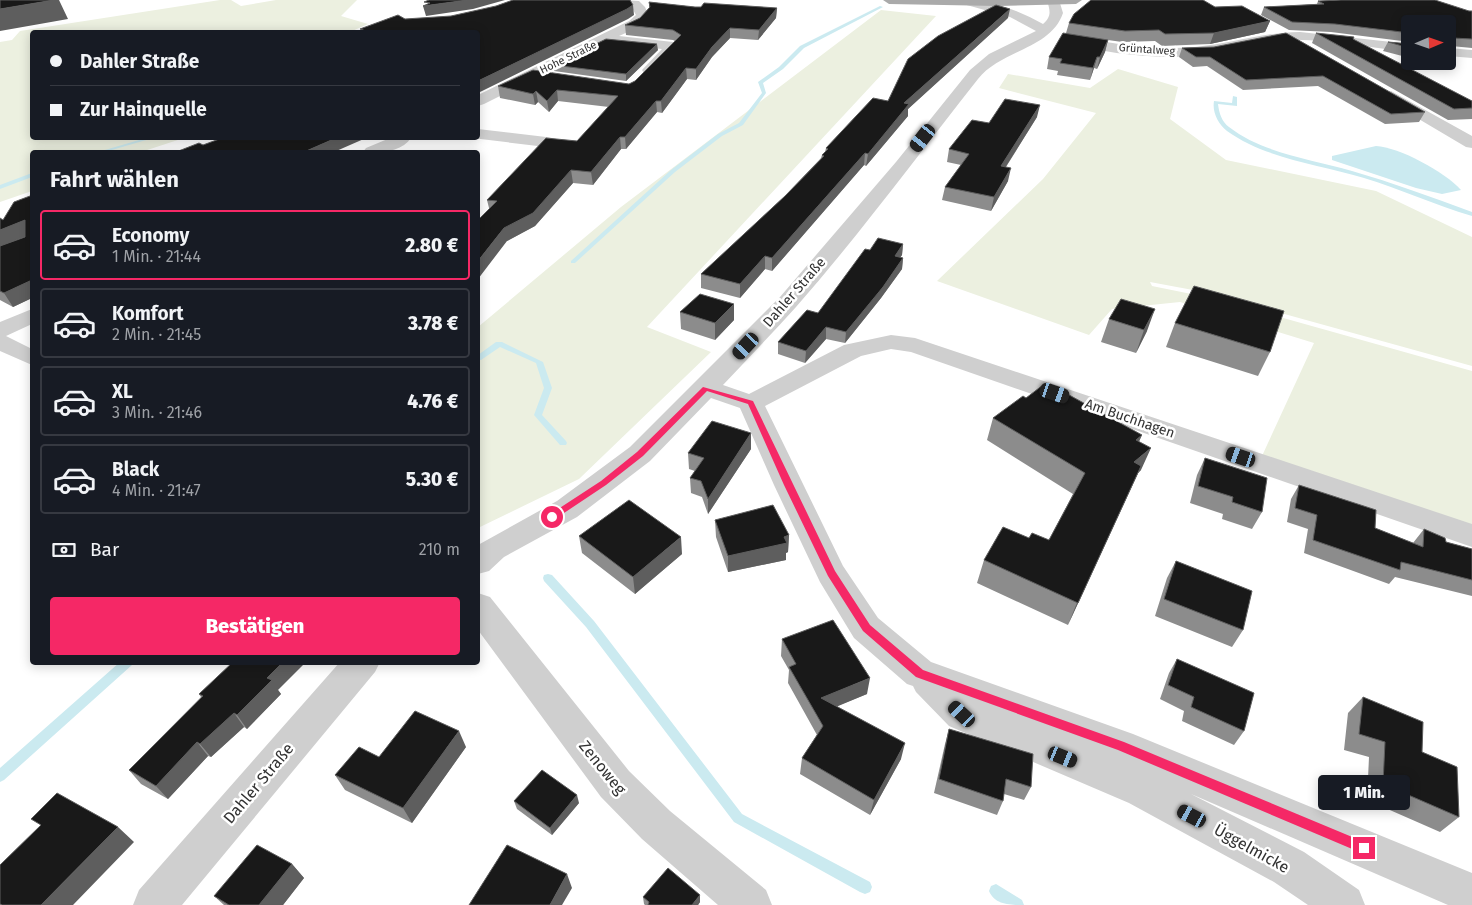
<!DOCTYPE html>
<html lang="de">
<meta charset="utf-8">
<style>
:root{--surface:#171b24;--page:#20242c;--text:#f1f3f6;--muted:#9ea1a6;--line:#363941;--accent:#f52866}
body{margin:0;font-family:"Fira Sans",sans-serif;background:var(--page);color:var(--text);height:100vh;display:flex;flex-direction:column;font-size:19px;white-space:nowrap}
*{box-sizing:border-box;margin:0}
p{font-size:16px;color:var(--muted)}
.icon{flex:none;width:28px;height:28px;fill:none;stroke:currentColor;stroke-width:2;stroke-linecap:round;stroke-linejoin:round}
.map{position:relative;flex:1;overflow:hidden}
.panel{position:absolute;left:30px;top:150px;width:450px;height:515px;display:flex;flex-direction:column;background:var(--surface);border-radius:5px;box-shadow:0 2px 12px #0003}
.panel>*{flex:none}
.guide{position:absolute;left:30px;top:30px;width:450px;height:110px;border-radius:5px;box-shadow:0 2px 12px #0003;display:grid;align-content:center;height:110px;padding:0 20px;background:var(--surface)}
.needle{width:32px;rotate:88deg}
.buttons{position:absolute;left:1401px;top:15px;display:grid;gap:10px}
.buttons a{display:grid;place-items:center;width:55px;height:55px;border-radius:5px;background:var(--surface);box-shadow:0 2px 12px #0003;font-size:25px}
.end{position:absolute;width:22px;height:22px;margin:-11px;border:6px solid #f52866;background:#fff;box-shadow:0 0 0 2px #fff}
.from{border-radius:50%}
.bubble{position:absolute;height:35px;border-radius:5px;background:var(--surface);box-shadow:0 2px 12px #0003;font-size:16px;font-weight:800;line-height:35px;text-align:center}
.car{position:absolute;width:15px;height:30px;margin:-15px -8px;border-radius:6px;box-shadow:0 0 4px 1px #0007;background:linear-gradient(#222 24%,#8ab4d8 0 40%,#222 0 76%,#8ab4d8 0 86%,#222 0)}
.guide b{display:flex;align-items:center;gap:18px;height:48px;font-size:19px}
.guide b+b{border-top:1px solid var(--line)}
.guide i{width:12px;height:12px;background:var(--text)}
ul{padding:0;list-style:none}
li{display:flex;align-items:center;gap:15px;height:70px;margin:0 10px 8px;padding:0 10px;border:2px solid var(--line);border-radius:5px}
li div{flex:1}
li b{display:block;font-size:19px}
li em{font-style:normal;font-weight:800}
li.on{border-color:var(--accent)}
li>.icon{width:45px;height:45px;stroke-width:1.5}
h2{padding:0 20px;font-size:22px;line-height:60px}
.pay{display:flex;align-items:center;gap:12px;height:55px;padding:0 20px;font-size:19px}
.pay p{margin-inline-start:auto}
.button{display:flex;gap:10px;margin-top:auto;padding:10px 20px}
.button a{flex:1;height:58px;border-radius:5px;background:var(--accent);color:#fff;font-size:20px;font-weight:800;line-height:58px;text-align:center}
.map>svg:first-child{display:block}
</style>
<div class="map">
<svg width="1472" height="905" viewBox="0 0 1472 905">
<rect width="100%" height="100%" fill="#fff"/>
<!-- green -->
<path fill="#ecf0e0" d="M220,0H231L241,6L276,0H357L341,16L368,24L350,32H32V138H184L141,152H32V191L0,202V42L12,40L20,31Z
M881,10L936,16L647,327L711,352L579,479L478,528V327L621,207Z
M1118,69L1178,87L1170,119L1226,160L1376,191L1472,237V366L1209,293L1150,282L1152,286L1216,299L1472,371V531L1262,456L1314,343L1180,302L1112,309L1089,335L937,281L1043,179L1096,113L999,88L1008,74L1090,88Z"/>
<!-- water -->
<path fill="#cbeaf0" d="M1376,146C1399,147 1445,172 1461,190L1442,194L1416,188L1332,160V156Z"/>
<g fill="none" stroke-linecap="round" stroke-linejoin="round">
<!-- stream -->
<path fill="#cbeaf0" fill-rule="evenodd" d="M880,6L883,7L804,48L783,69L763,83L766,93L743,125L722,136L675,172L575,263H571V261L671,170L718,134L739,123L762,93L758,82L779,67L800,46Z
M1233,96L1237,97V106L1218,104C1219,113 1222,122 1229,127C1264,154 1312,159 1352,171C1393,183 1432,197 1472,212V216C1435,205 1400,189 1364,178C1318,164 1266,159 1227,131C1218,124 1212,112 1214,101L1232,103Z
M146,138H153L105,152H98Z
M32,173V177L0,189V185Z
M496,342H502L543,362L552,388L542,415L566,441L567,443L566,445H560L534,415L544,388L536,363L500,347L481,360H478V355Z
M548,574L552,575L594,621L742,814L870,882L872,887L870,892L865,894L860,892L734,822L586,627L544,581L543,578L544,575Z
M120,662H133L132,665L4,780L0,782V768Z
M996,884L1022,900L1024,905C1010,905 995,905 989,891L991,886Z"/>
<!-- minor -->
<path fill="#cfcfcf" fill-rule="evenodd" d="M619,0L639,1L645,7L649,16L639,27L619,36L673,42L680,46L654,73H644L642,70L662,49L606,43L484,104L478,106V95L629,21L636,15L632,8Z
M961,0C991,0 1018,10 1043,24C1052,16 1050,11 1047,0H1059L1063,13C1051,49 1001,50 978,79C918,155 860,234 796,307C772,334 747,359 723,385L749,394L844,345L891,335L915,338L1472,524V547L911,352L891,349L861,356L765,406L843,566L878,618L931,662L1133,734L1472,873V905H1448L1191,794L1304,852L1359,890L1365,905H1308L1274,882L1129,803L949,726L916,692L913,686L907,684L854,638L820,582L774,485L740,408L711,398L650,461L577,517L504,557L489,571L478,574V545L557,501L630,447L780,297L896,162L970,70L989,54L1036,31L1010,17L963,4Z
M1300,32L1410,44V52C1369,48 1326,38 1284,40C1259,41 1235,51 1209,54C1163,61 1111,54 1065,43L1063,40L1070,36C1111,43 1153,51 1195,47C1231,44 1264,32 1300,32Z
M1448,48L1472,50V58L1448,56Z
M1391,91L1472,136V148L1466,147L1385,99L1383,96L1385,93Z
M478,129L546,137L552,138L555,142L552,146L546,147L472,138H478Z
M390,138H411C402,152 378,154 363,152L366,148Z
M32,309V324L6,336L32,349V365L0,351V322Z
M478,593L490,597L629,771L670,811L766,890L772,905H718L642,839L601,797L478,630Z
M340,662H380L375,672L182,905H133L139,890Z"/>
<!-- major -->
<path fill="#aaa" fill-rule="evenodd" d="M883,0H1082L1076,4L998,6L889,4Z"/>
</g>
<!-- wall -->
<path fill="#8c8c8c" d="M1318,1L1472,11V48L1451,46L1410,24V42L1331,32L1289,30L1261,15L1264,7L1317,4Z
M649,2L695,7L777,8L776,18L758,40L730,38L712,57L696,80L687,79L662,113L657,112L626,149H621L593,185L573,183L535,226L507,241L489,208L487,200L577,141L609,107L558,101L549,112L538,102L535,105L500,98L498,86L629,84L635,81L675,41L673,40L626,35L625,25L640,18L649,8Z
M1215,7L1270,21L1265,32L1210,44L1162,46L1155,41L1122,42L1108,40L1105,52L1097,69L1094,68L1090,80L1057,75L1058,71L1047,69L1049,57L1066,33L1069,23Z
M1008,18L908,109V116L866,166L864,165L772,271L765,269L740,298L701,288V274L785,196L821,158L822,155L825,152L826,148L888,101Z
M1286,33L1425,112L1419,122L1385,124L1318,86L1243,90L1207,66L1193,67L1179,57L1182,48L1214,47Z
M1316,33L1472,101V119L1448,120L1312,43Z
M1388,42L1410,44V58L1383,51Z
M658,50L626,81L554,71L553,65Z
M1037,117L1006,167L1008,181L991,211L942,200L945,187L961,165L947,162L949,149L989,123Z
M32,196V298L13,307L0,300V246L3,220Z
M903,244L902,255L900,257L903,258L902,269L881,298L845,343L826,339L805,363L778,354V342L818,313L870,250Z
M680,312L734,320L715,340L681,329Z
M1109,319L1147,331L1136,353L1101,342Z
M1175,323L1270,352L1258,376L1166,347Z
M1056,392L1142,435L1139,441L1141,470L1138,473L1068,625L977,583L984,560L1029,538L1049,540L1073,494L987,440L993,418L1026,398Z
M751,433V449L708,514L702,497L691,493L690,478L695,471L689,469L688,453Z
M1205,458L1262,512L1252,529L1222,519L1223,514L1190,503L1197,475Z
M1299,485L1375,528L1413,543L1424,529L1446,542L1472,549V596L1395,577L1389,584L1304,553L1308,529L1287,522L1291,499Z
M715,520L789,535L788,552L786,553V560L728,572L716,537Z
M579,536L682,554L635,594L582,553Z
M1176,561L1243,630L1232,647L1155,616L1167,578Z
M782,639L867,694L837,706L901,759L870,815L800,774L802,758L817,735L788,683L789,670L781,656Z
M1177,659L1244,731L1234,745L1182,721L1184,711L1160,699L1169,673Z
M278,690L281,694L247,729L244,727L211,757L208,756L168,799L141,784L129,770L201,697L199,694Z
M1363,697L1422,752L1459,817L1440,832L1367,800L1369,757L1344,750L1348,713Z
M949,729L1031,787L1024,800L1004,794L1003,801L997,815L934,793L945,744Z
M466,747L412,823L345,790L335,775L379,757Z
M514,801L579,803L552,835L517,809Z
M292,864L304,878L283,905H224L214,896Z
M643,897L700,902L698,905H645L644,904Z"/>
<!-- shaded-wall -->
<path fill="#5e5e5e" d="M54,0H59L68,19L0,31V9Z
M468,0H505L473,9L426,16L423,6Z
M633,5L634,15L628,19L478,93V81Z
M777,8L776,18L758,40L759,30Z
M1010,9L1008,18L908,109V116L866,166L868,154L904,103Z
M1270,21L1265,32L1210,44L1214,33Z
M730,28V38L712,57L696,80V69L712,47Z
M1108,40L1105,52L1097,69L1100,57Z
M657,44L658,50L626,81V74Z
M1097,57L1094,68L1090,80L1093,68Z
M686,68L687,79L662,113L661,101Z
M557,90L558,101L549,112L547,101Z
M536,91L538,102L535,105L533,94Z
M656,101L657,112L626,149L625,137Z
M1040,105L1037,117L998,179L1001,166Z
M620,137L621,149L593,185L591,172Z
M336,138H366L334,152H304Z
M865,153L864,165L772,271V258Z
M1011,168L1008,181L991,211L994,197Z
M571,170L573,183L535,226L507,241L478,279V261L504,228Z
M25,220L32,234L0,246V230Z
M903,244L902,255L894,267L895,256Z
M765,256V269L740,298V284Z
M903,258L902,269L881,298L845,343L846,332Z
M32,280V298L13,307L4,293Z
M734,304V320L715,340V323Z
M1155,309L1147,331L1136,353L1144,330Z
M826,327V339L805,363L806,351Z
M751,433V449L708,514V499Z
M1142,435L1132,457L1136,440Z
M1151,448L1141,470L1138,473L1068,625L1134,462Z
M789,535L788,552L786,553V560L728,572V556Z
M681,537L682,554L635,594L633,577Z
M283,662H306L278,690L281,694L247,729L237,715L267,678Z
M870,678L867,694L819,714L821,698Z
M234,713L244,727L211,757L200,744Z
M459,731L466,747L412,823L403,808Z
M197,742L208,756L168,799L156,786Z
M905,743L901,759L870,815L874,800Z
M577,795L579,803L552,835L550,828Z
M118,827L134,842L73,905H41Z
M292,864L304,878L283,905H259Z
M567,874L572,888L562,905H550Z
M700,895V902L698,905H692Z"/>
<!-- building -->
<path fill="#191919" stroke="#5e5e5e" d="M0,0H54L0,9Z
M429,0H468L423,6L430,3L424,2Z
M513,0H630L633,5L627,9L478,81V32H361L366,31L360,29L398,15L405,19L451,16L496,6Z
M1091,0H1203L1215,7L1242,6L1270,21L1214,33L1165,34L1159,30L1125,31L1069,23L1074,14Z
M1341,0H1435L1469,11H1472V39L1453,38L1451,40V47L1448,48V24H1410V33L1335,24L1292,22L1264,7L1324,4L1318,1Z
M649,2L695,7H701L704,3L777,8L759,30L730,28L712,47L696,69L686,68L661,101H656L625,137H620L591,172L571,170L533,213L504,228L478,261V220L497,201L487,200L546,138L577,141L618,96L557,90L547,101L536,91L533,94L498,86L533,70L629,84L635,81L681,35L673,30L625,25L640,18L650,7Z
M996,5L1010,9L904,103L909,104L868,154L865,153L772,258L765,256L740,284L701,274L785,196L824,156L822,155L828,149L826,148L873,98L888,101L908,59L938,36Z
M1063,33L1108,40L1100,57H1097L1093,68L1060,63L1062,59L1049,57Z
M1286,33L1425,112L1391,114L1323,76L1246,80L1210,57H1196L1182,48L1214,47Z
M1316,33L1354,37L1353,39L1472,101V108L1454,109Z
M606,39L657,44L626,74L553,65Z
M1388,42L1410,44V48Z
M1005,99L1040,105L1001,166L1011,168L994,197L945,187L969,154L949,149L972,120L989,123Z
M222,138H336L304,152H176L199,143L203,145Z
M30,196H32V280L4,293L0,291V246L25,237V220L0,230V218L3,220L14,202Z
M878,238L903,244L895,256L903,258L883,287L846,332L826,327L806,351L778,342L807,310L818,313L865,249L870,250Z
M1194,286L1284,311L1270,352L1175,323Z
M700,294L734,304L715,323L680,312Z
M1121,299L1155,309L1144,330L1109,319Z
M1043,385L1056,392L1060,390L1142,435L1136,440L1151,448L1134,462L1141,466L1078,603L984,560L1003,527L1029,538L1032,533L1049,540L1085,473L993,418L1023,396L1026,398Z
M712,421L751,433L708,499L701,481L690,478L704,458L688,453Z
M1205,458L1267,478L1262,512L1232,502L1233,497L1198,486Z
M1299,485L1376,510L1375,528L1423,547L1424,529L1445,538L1446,542L1472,549V580L1401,562L1400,570L1313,540L1317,515L1295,508Z
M629,500L681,537L633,577L579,536Z
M773,505L789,535L784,537L787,543L728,556L715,520Z
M1176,561L1252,591L1243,630L1164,599Z
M833,620L870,678L821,698L905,743L874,800L802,758L823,726L789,667L796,664L782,639Z
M1177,659L1254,693L1244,731L1191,707L1194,697L1168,685Z
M233,662H283L267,678L272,680L237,715L234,713L200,744L197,742L156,786L129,770L203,696L199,694Z
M1363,697L1423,722L1422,752L1457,767L1459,817L1383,784L1385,742L1359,734Z
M415,711L459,731L403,808L335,775L359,747L379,757Z
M949,729L1033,754L1031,787L1006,779L1003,801L939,779Z
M542,770L577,795L550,828L514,801Z
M57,793L118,827L41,905H2L0,904V865L41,825L31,819Z
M257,845L292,864L259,905H229L214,896Z
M507,845L567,874L550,905H469Z
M668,868L700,895L692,905H648L649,902L643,897Z"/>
<!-- route -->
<path fill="#f52866" d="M703,387L753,401L835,571L870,625L923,670L1124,742L1369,844L1370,848L1369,853L1364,854L1118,750L916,677L863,631L828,576L784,485L748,404L707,391L643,456L606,485L555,519H549V515L601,481L637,452Z"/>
<g text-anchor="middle" stroke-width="5" stroke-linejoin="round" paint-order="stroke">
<!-- far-street labels -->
<g font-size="11" fill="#323232" stroke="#fff">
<text transform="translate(1147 49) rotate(4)" y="4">Grüntalweg</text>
<text transform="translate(568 57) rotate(-26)" y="4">Hohe Straße</text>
</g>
<!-- street labels -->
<g font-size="14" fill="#323232" stroke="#fff">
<text transform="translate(794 292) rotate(-49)" y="5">Dahler Straße</text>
<text transform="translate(1130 418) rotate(19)" y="5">Am Buchhagen</text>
</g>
<!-- near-street labels -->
<g font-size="16" fill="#323232" stroke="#fff">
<text transform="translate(603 767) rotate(51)" y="6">Zenoweg</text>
<text transform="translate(258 783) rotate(-50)" y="6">Dahler Straße</text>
<text transform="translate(1252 848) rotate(29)" y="6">Üggelmicke</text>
</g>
</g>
</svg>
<div class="buttons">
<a><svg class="needle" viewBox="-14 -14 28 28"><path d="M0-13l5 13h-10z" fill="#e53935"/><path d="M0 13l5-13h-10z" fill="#9ea1a6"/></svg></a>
</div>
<i class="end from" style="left:552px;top:517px"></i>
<i class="end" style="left:1364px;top:848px"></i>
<div class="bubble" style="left:1318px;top:775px;width:92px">1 Min.</div>
<i class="car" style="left:923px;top:138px;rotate:218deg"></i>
<i class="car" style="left:746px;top:346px;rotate:223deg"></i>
<i class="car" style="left:1055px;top:393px;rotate:109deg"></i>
<i class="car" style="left:1241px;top:457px;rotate:289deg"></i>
<i class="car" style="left:962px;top:714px;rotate:313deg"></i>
<i class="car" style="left:1063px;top:757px;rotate:112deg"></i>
<i class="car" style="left:1192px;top:816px;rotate:298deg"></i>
<div class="guide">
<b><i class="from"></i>Dahler Straße</b>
<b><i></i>Zur Hainquelle</b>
</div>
<section class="panel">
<h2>Fahrt wählen</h2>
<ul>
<li class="on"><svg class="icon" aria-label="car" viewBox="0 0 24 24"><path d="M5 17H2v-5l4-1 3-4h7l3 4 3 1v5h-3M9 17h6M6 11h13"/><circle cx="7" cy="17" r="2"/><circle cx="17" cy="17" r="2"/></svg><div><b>Economy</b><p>1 Min. · 21:44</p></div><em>2.80 €</em></li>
<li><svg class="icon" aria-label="car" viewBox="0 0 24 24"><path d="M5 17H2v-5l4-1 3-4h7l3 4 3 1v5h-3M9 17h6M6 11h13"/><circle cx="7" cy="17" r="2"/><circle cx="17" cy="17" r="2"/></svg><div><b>Komfort</b><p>2 Min. · 21:45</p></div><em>3.78 €</em></li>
<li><svg class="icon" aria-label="car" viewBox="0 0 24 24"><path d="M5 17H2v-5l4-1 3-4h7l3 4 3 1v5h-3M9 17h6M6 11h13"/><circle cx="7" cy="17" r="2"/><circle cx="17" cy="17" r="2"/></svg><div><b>XL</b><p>3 Min. · 21:46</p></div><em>4.76 €</em></li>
<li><svg class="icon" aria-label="car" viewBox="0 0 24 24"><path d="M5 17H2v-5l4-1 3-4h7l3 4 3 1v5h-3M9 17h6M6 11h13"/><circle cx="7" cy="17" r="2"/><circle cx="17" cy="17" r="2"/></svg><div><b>Black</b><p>4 Min. · 21:47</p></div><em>5.30 €</em></li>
</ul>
<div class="pay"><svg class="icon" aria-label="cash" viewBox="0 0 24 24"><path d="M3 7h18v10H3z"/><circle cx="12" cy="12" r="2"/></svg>Bar<p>210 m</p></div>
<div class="button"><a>Bestätigen</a></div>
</section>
</div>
